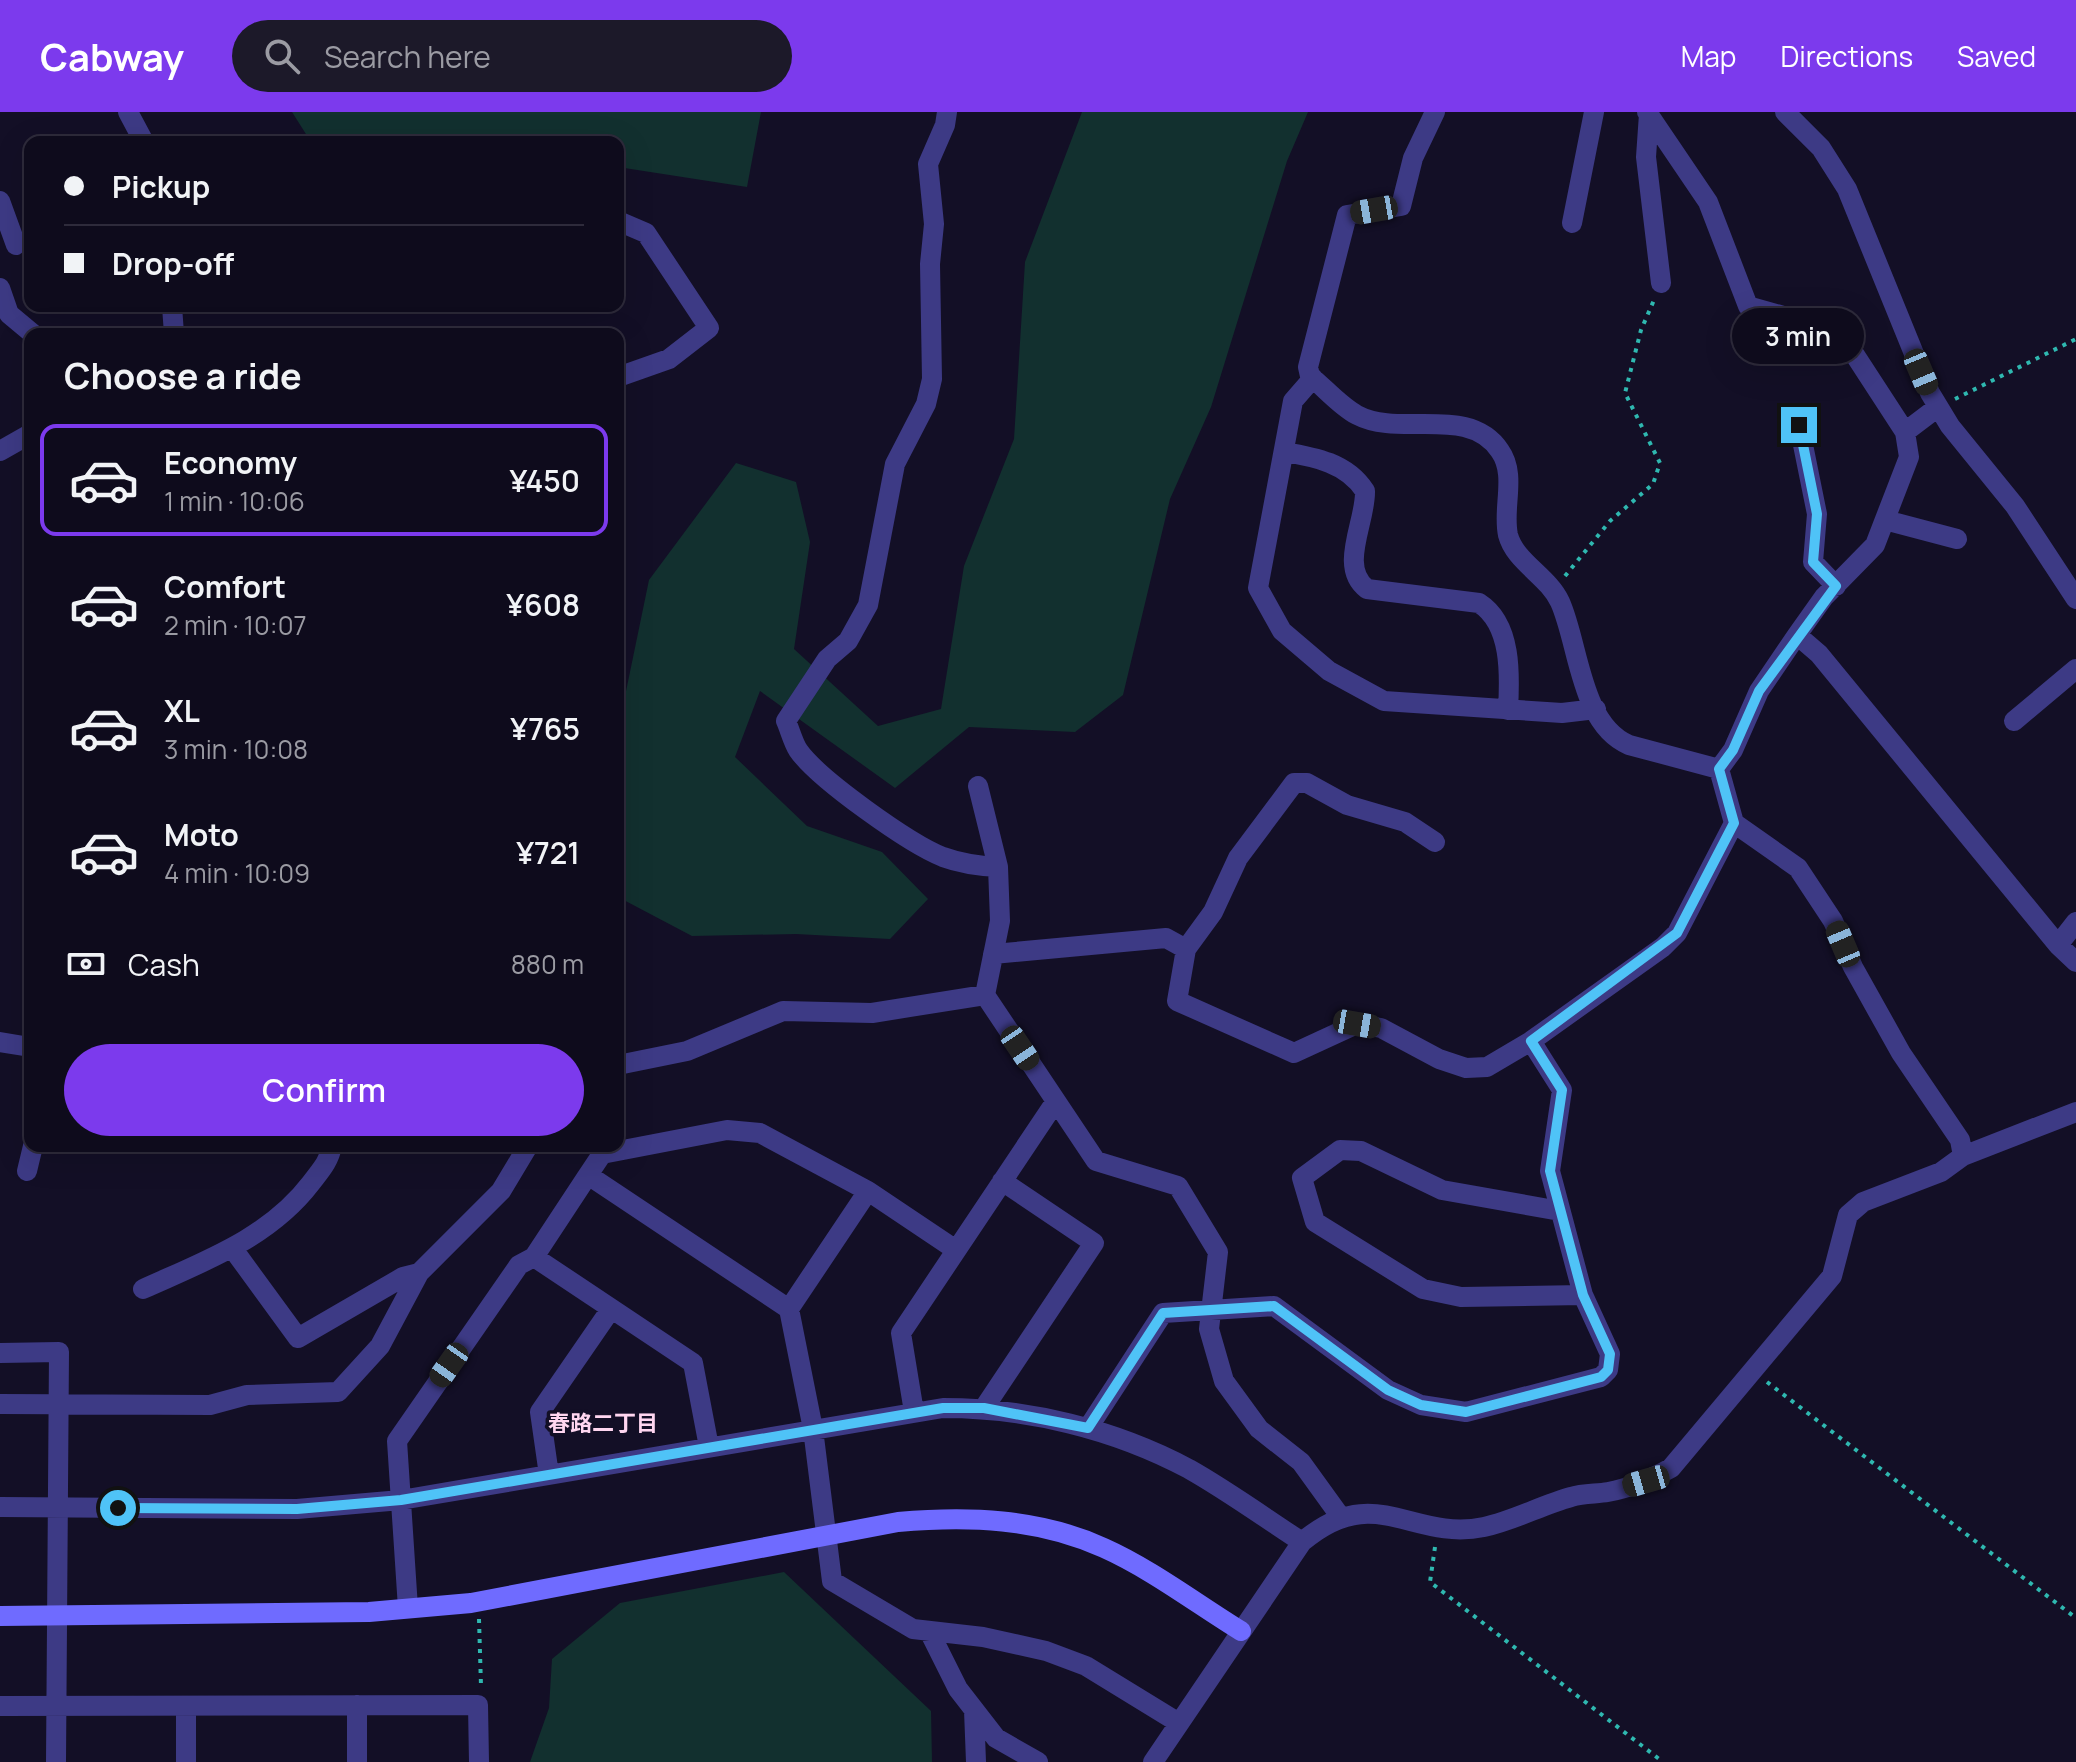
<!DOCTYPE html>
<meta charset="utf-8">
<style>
:root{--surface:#0e0b1c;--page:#1c1929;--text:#f1f3f6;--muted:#9b9ba3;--line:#2e2b3b;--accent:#7c3aed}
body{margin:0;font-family:Manrope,"Noto Sans JP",sans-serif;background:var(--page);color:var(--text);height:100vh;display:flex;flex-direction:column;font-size:30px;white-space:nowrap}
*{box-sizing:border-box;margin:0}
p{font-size:26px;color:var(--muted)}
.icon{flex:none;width:44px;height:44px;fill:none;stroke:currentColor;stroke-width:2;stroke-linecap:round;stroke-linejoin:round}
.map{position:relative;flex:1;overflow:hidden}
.panel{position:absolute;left:24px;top:216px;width:600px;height:824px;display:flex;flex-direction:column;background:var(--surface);border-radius:16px;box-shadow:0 8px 32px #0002,0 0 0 2px var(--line)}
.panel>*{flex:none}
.hud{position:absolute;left:24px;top:24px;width:600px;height:176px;border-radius:16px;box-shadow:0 8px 32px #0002,0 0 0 2px var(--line);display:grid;align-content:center;height:176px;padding:0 40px;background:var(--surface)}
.end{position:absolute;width:36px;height:36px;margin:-18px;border:10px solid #4fc3f7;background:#111;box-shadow:0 0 0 4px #111}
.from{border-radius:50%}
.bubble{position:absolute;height:56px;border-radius:28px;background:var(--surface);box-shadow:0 8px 32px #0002,0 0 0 2px var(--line);font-size:26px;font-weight:600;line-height:56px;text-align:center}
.car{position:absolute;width:24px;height:48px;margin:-24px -12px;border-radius:10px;box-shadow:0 0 6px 2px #0007;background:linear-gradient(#222 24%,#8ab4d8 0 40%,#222 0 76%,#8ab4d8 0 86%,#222 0)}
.hud b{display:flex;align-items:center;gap:28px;height:76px;font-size:30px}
.hud b+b{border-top:2px solid var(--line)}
.hud i{width:20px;height:20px;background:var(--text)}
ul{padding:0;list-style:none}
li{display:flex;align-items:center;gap:24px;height:112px;margin:0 16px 12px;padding:0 24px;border:4px solid transparent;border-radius:16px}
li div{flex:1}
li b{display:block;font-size:30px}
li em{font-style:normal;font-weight:600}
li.current{border-color:var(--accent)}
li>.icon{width:72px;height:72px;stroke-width:1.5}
h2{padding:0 40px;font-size:36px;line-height:96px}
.pay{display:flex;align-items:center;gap:20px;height:88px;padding:0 40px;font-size:30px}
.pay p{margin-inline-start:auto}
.button{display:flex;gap:16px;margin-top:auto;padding:16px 40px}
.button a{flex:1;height:92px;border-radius:48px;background:var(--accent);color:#fff;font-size:32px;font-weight:600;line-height:92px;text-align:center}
header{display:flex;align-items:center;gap:48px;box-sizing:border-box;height:112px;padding:0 40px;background:var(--accent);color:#fff}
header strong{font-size:38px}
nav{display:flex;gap:44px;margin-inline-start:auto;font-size:28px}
.search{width:560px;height:72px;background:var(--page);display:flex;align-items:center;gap:20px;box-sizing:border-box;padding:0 28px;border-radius:44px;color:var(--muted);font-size:30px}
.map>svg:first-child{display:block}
</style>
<header>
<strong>Cabway</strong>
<div class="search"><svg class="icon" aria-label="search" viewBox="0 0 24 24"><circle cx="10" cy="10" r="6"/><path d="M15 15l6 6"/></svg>Search here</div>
<nav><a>Map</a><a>Directions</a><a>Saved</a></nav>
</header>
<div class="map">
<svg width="2076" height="1650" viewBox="0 0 2076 1650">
<rect width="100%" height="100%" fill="#130f26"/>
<!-- green -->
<path fill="#12302f" d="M292,0H761L747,75L618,55V30H311Z
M1082,0H1308L1287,49L1211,295L1170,387L1123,583L1075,620L969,615L895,676L760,579L735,645L807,714L882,740L928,787L890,827L796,822L692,824L618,785V618L649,468L736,351L796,370L810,430L794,537L878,614L941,597L964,454L1014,327L1025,150Z
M784,1460L931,1599L932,1650H530L549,1596L552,1547L620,1491Z"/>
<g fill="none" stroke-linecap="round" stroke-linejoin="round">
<!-- path -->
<path stroke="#2fb8b0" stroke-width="4" stroke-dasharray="4 6" stroke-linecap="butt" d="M1955,287L2076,227
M1565,464L1610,409L1653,372L1660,351L1625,281L1641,218L1654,188
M1767,1270L2076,1506
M1435,1435L1430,1470L1663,1650
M479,1507L481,1574"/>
<!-- street -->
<path stroke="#3d3a85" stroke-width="20" d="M128,0L144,30
M947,0L945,13L928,52L934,112L930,152L932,267L926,292L895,352L868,493L848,529L827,547L786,609C790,618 793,630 798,638C818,667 910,732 943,745C962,752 979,754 998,755
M1435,0L1413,46L1401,94L1347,103L1308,255L1310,264C1325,276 1340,294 1357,303C1400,326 1469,292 1500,339C1517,363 1502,396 1508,423C1515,450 1548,464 1560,490C1579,532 1580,612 1629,633L1719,657
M1647,0L1708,90L1748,194L1794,207L1851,237L1905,320
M1785,0L1821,36L1847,77L1930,281L1950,314L2015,394L2076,487
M1649,2L1646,45L1661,171
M0,89L16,133
M618,109L646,121L709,216L669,247L618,265
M1572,111L1594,0
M0,176L9,202L33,222
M172,194L174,222
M1313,266L1293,289L1258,476L1282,519L1329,559L1384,589L1562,601L1596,597
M1799,313L1817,402L1813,450L1836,474
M0,339L30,322
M1284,340C1315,345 1347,351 1365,379C1366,410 1338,455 1367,477L1479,491C1512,512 1510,563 1508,598
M1885,408L1957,427
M1797,523L1819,542L2058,833L2076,810
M2014,609L2076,557
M978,674L998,755L1000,809L985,883
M1435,730L1405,710L1347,693L1307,671H1294L1238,746L1213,800L1186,837L1177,889L1294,941L1357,912L1381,916L1439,947L1466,956L1487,955L1531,929L1663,835L1677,821L1734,711L1719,657L1733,638L1759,579L1797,523L1824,485L1875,433L1909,345L1905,320L1938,295
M2058,833L2076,850
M993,842L1166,826L1186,837
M0,930L30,935
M618,953L687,939L783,899L872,901L985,883L1096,1049L1178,1074L1218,1140L1209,1217L1224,1269L1259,1317L1301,1350L1340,1404
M1963,1044L2076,1000
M27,1059L33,1034
M588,1063L602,1042L727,1018L760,1021L868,1079
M1560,1099L1442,1078L1361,1039L1340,1038L1302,1066L1315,1110L1423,1177L1461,1185L1583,1183
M233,1137L298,1226L403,1165L419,1161
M143,1177C205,1149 269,1126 311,1071C320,1059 329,1050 332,1034
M789,1197L813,1317L832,1469L913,1517L983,1525L1046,1539L1086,1554L1179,1611
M0,1241L59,1240L56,1650
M0,1292L210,1293L247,1283L338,1280L380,1234L419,1161L501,1079L528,1034
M984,1296L1094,1131L1002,1069
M914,1300L901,1221L1056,989
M1088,1316L1163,1201L1274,1194L1388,1278L1421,1293L1466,1300L1601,1265L1608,1258L1610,1242L1583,1183L1550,1059L1562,978L1531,929
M709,1335L693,1251L534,1145L588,1063L789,1197L868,1079L956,1138
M549,1363L540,1300L611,1197
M0,1395L297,1397L401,1388L943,1296C1027,1296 1114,1317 1189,1357C1228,1379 1265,1406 1302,1430
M408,1496L397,1329L519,1153L534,1145
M929,1519L958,1577L996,1626L1038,1650
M357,1593V1650
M0,1594L478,1593L479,1650
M186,1594V1650
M974,1598L976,1650
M1153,1650L1302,1430C1375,1368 1411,1430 1484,1415C1513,1409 1542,1393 1571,1385C1583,1381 1596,1382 1608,1380C1630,1376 1651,1367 1671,1356L1832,1164L1848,1103L1863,1090L1941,1060L1963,1044L1960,1028L1901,941L1853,855L1833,809L1798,756L1734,711"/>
<!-- secondary -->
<path stroke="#6f6bff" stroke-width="20" d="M0,1504L369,1500L471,1491L898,1410C967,1404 1039,1406 1104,1436C1151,1457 1197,1492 1241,1519"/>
</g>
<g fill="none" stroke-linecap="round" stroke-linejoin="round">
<!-- route -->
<path stroke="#4fc3f7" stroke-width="10" d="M118,1396L297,1397L401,1388L943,1296H984L1088,1316L1163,1201L1274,1194L1388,1278L1421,1293L1466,1300L1601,1265L1608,1258L1610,1242L1583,1183L1550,1059L1562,978L1531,929L1677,821L1734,711L1719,657L1733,638L1759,579L1836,474L1813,450L1817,402L1799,313"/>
</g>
<g text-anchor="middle" stroke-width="7" stroke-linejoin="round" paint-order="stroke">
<!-- neighbourhood labels -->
<g font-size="22" font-weight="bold" fill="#ffd6f0" stroke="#130f26">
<text x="603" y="1319">春路二丁目</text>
</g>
</g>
</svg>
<i class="end from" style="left:118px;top:1396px"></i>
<i class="end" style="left:1799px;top:313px"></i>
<div class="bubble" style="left:1732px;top:196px;width:132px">3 min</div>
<i class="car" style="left:1374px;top:98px;rotate:260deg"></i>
<i class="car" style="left:1921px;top:260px;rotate:157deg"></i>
<i class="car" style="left:1843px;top:832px;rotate:337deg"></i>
<i class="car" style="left:1357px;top:912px;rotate:100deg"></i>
<i class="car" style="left:1020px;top:936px;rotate:146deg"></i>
<i class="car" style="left:449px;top:1253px;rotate:215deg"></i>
<i class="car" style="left:1646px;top:1369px;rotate:254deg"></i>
<div class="hud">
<b><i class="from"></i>Pickup</b>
<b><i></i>Drop-off</b>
</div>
<section class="panel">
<h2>Choose a ride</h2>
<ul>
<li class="current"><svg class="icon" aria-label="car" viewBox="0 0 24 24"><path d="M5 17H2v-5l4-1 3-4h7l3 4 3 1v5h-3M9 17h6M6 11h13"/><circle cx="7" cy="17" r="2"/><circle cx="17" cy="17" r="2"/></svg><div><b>Economy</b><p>1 min · 10:06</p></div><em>¥450</em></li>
<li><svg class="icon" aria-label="car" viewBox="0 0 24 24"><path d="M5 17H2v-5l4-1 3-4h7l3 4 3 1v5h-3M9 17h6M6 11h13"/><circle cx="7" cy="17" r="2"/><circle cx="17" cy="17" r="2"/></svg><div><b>Comfort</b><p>2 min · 10:07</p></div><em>¥608</em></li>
<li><svg class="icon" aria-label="car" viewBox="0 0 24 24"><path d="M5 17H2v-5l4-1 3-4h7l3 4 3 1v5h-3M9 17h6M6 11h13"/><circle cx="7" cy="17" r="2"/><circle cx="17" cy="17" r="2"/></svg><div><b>XL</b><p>3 min · 10:08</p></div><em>¥765</em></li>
<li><svg class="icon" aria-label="car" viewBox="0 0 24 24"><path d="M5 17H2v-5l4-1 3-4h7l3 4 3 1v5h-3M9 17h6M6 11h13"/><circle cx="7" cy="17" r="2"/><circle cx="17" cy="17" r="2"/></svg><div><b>Moto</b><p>4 min · 10:09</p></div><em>¥721</em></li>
</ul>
<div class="pay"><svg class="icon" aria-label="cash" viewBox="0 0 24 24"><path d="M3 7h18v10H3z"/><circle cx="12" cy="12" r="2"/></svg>Cash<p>880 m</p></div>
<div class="button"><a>Confirm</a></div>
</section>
</div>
